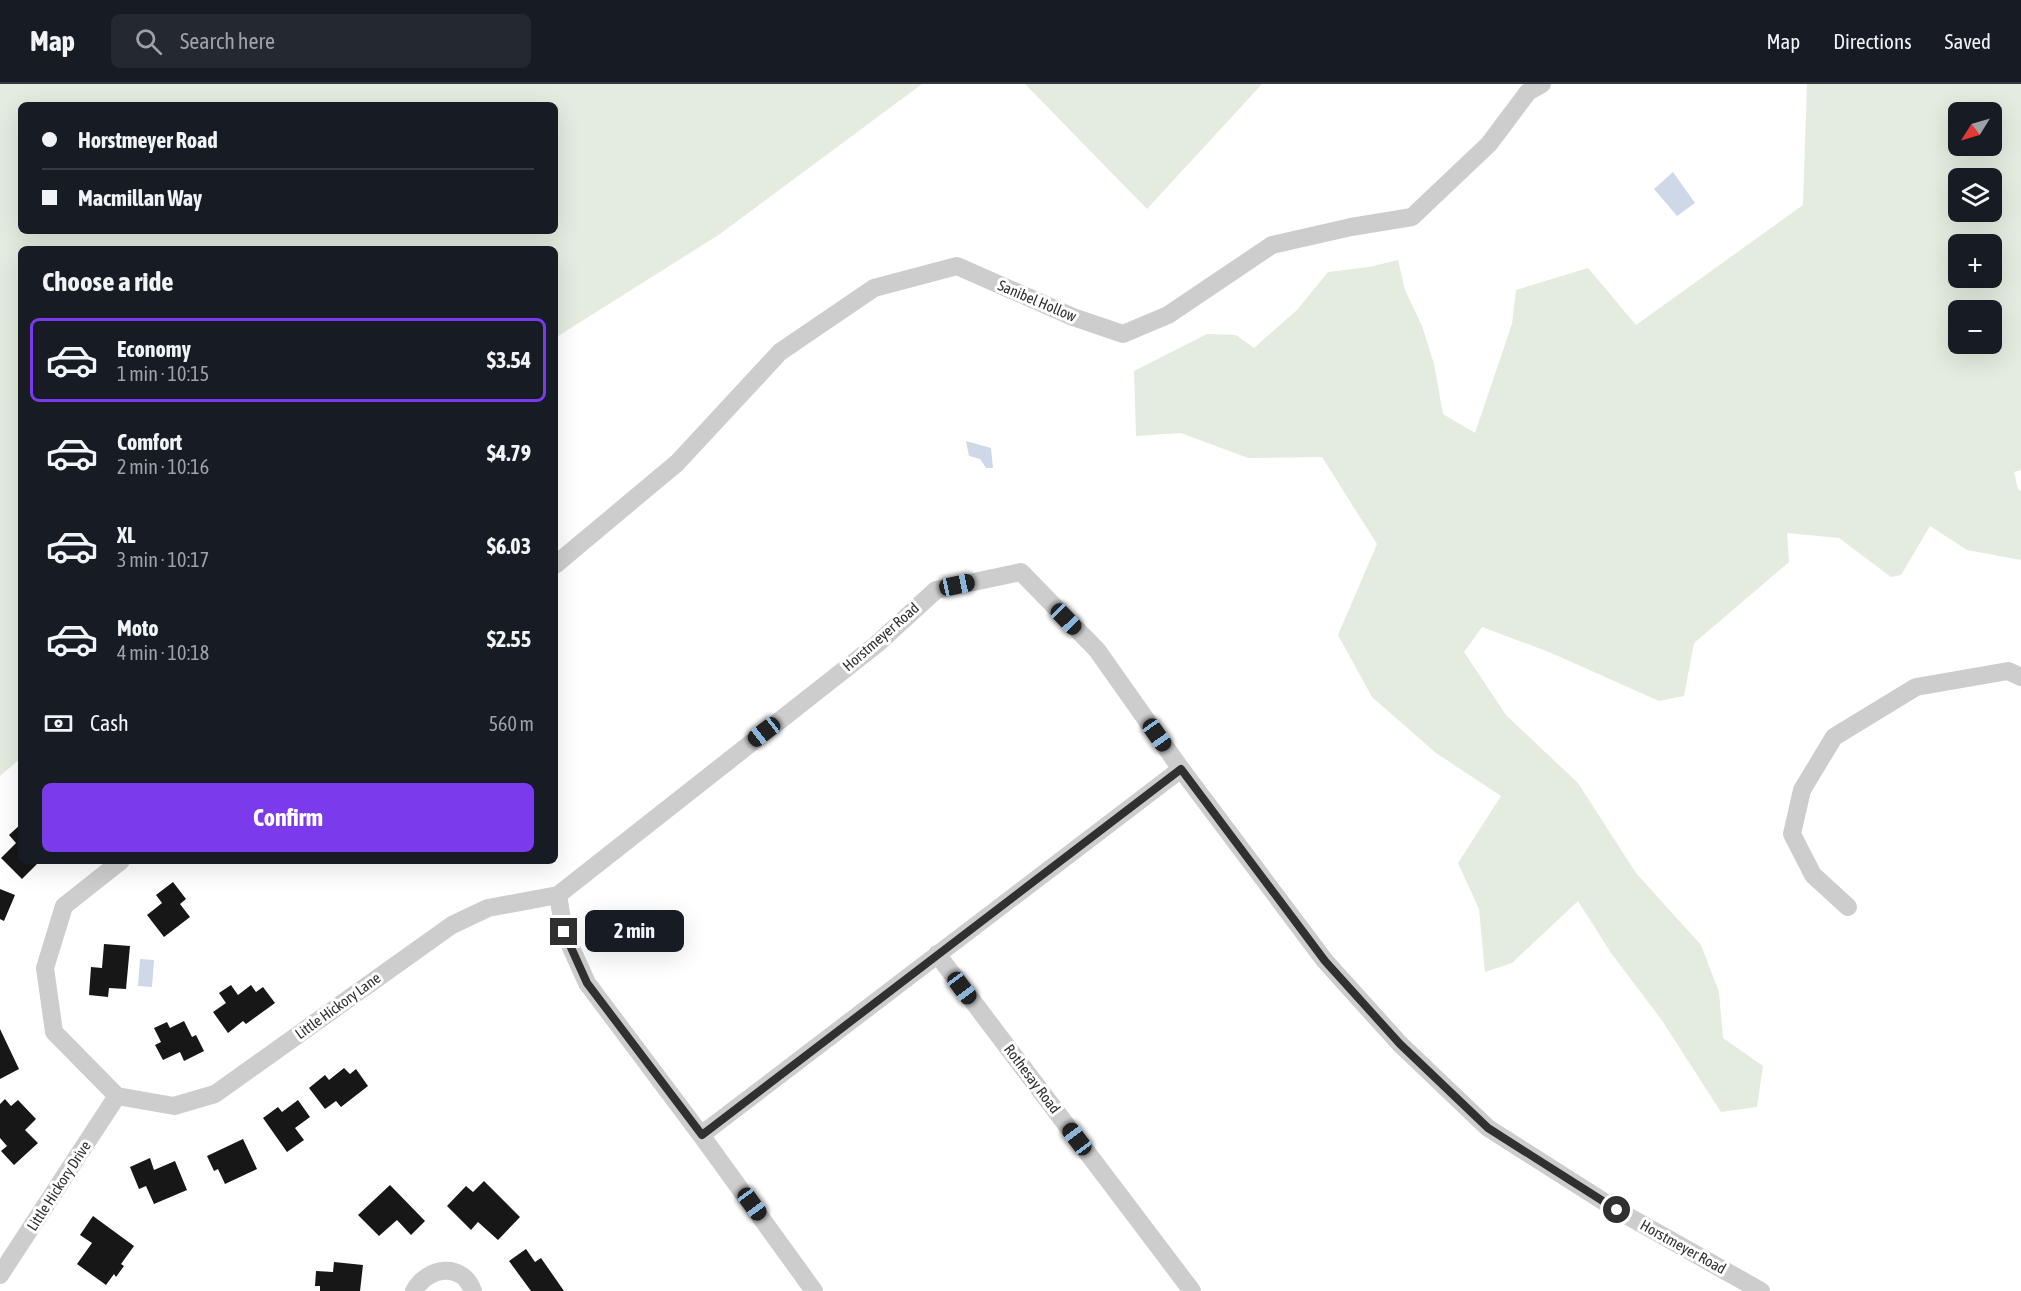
<!DOCTYPE html>
<meta charset="utf-8">
<style>
:root{--surface:#171b24;--page:#242831;--text:#f1f3f6;--muted:#9ea1a6;--line:#363941;--accent:#7c3aed}
body{margin:0;font-family:"Asap Condensed",sans-serif;background:var(--page);color:var(--text);height:100vh;display:flex;flex-direction:column;font-size:22px;white-space:nowrap}
*{box-sizing:border-box;margin:0}
p{font-size:20px;color:var(--muted)}
.icon{flex:none;width:33px;height:33px;fill:none;stroke:currentColor;stroke-width:2;stroke-linecap:round;stroke-linejoin:round}
.map{position:relative;flex:1;overflow:hidden}
.side{position:absolute;left:18px;top:162px;width:540px;height:618px;display:flex;flex-direction:column;background:var(--surface);border-radius:9px;box-shadow:0 6px 24px #0002}
.side>*{flex:none}
.hud{position:absolute;left:18px;top:18px;width:540px;height:132px;border-radius:9px;box-shadow:0 6px 24px #0002;display:grid;align-content:center;height:132px;padding:0 24px;background:var(--surface)}
.needle{width:39px;rotate:233deg}
.fabs{position:absolute;left:1948px;top:18px;display:grid;gap:12px}
.fabs a{display:grid;place-items:center;width:54px;height:54px;border-radius:9px;background:var(--surface);box-shadow:0 6px 24px #0002;font-size:30px}
.end{position:absolute;width:27px;height:27px;margin:-14px;border:8px solid #303030;background:#fff;box-shadow:0 0 0 3px #fff}
.from{border-radius:50%}
.bubble{position:absolute;height:42px;border-radius:9px;background:var(--surface);box-shadow:0 6px 24px #0002;font-size:20px;font-weight:700;line-height:42px;text-align:center}
.car{position:absolute;width:18px;height:36px;margin:-18px -9px;border-radius:8px;box-shadow:0 0 4px 2px #0007;background:linear-gradient(#222 24%,#8ab4d8 0 40%,#222 0 76%,#8ab4d8 0 86%,#222 0)}
.hud b{display:flex;align-items:center;gap:21px;height:57px;font-size:22px}
.hud b+b{border-top:2px solid var(--line)}
.hud i{width:15px;height:15px;background:var(--text)}
ul{padding:0;list-style:none}
li{display:flex;align-items:center;gap:18px;height:84px;margin:0 12px 9px;padding:0 12px;border:3px solid transparent;border-radius:9px}
li div{flex:1}
li b{display:block;font-size:22px}
li em{font-style:normal;font-weight:700}
li.active{border-color:var(--accent)}
li>.icon{width:54px;height:54px;stroke-width:1.5}
h2{padding:0 24px;font-size:27px;line-height:72px}
.pay{display:flex;align-items:center;gap:15px;height:66px;padding:0 24px;font-size:22px}
.pay p{margin-inline-start:auto}
.cta{display:flex;gap:12px;margin-top:auto;padding:12px 24px}
.cta a{flex:1;height:69px;border-radius:9px;background:var(--accent);color:#fff;font-size:24px;font-weight:700;line-height:69px;text-align:center}
header{display:flex;align-items:center;gap:36px;box-sizing:border-box;height:84px;padding:0 30px;background:var(--surface);border-bottom:2px solid var(--line)}
header strong{font-size:28px}
nav{display:flex;gap:33px;margin-inline-start:auto;font-size:21px}
.search{width:420px;height:54px;background:var(--page);display:flex;align-items:center;gap:15px;box-sizing:border-box;padding:0 21px;border-radius:9px;color:var(--muted);font-size:22px}
.map>svg:first-child{display:block}
</style>
<header>
<strong>Map</strong>
<div class="search"><svg class="icon" aria-label="search" viewBox="0 0 24 24"><circle cx="10" cy="10" r="6"/><path d="M15 15l6 6"/></svg>Search here</div>
<nav><a>Map</a><a>Directions</a><a>Saved</a></nav>
</header>
<div class="map">
<svg width="2021" height="1207" viewBox="0 0 2021 1207">
<rect width="100%" height="100%" fill="#fff"/>
<!-- green -->
<path fill="#e3ecdf" fill-rule="evenodd" d="M0,0H922L720,150L555,254V165H21V674L0,692ZM21,21H555V147H21Z
M1025,0H1262L1147,125Z
M1807,0H2021V386L2014,388L2018,405L2021,407V476L1967,466L1930,442L1901,491L1891,493L1839,454L1787,449L1789,478L1694,559L1684,612L1659,617L1549,568L1482,543L1464,568L1506,631L1578,699L1636,789L1701,861L1719,908L1723,954L1763,982L1757,1023L1721,1028L1661,935L1611,869L1578,817L1512,879L1485,888L1479,825L1458,779L1501,712L1436,669L1372,613L1338,551L1377,460L1322,373L1248,374L1181,349L1136,352L1134,287L1207,250L1236,251L1254,264L1297,226L1328,188L1369,183L1398,176L1405,206L1422,242L1434,280L1443,330L1475,349L1512,240L1516,206L1588,184L1636,241L1803,121ZM1959,28H1992V62H1959ZM1959,94H1992V128H1959ZM1959,160H1992V194H1959ZM1959,226H1992V260H1959Z"/>
<!-- water -->
<path fill="#ced8e9" d="M1673,88L1695,119L1677,132L1654,105Z
M966,357L991,364L993,384H986L980,375L969,372Z
M140,875L154,876L152,903L138,902Z"/>
<!-- building -->
<path fill="#171717" d="M21,740V777H40L22,795L1,774L16,759L9,751Z
M173,798L186,815L180,820L190,833L164,853L147,831L162,819L156,811Z
M0,805L15,811L4,837L0,835Z
M104,860L130,862L126,905L109,904L108,913L89,911L91,883L102,884Z
M231,901L238,911L251,901L256,908L263,903L275,919L246,940L243,937L228,949L213,928L226,919L219,909Z
M184,937L192,953L196,951L204,967L184,977L180,968L163,976L155,961L161,958L154,944L167,938L170,944Z
M0,945L19,985L0,995Z
M344,984L350,990L356,985L368,1002L341,1023L336,1017L325,1025L309,1004L325,991L329,996Z
M5,1015L11,1022L18,1016L36,1035L25,1046L38,1059L14,1081L1,1067L7,1062L0,1054V1020Z
M298,1016L310,1033L295,1044L304,1056L287,1068L263,1034L278,1023L282,1028Z
M243,1055L257,1085L225,1100L218,1085L214,1087L207,1072Z
M150,1074L154,1086L175,1077L187,1106L154,1120L146,1102L139,1105L130,1083Z
M484,1097L520,1133L498,1156L478,1138L471,1146L447,1122L466,1102L473,1108Z
M390,1101L425,1137L411,1151L397,1136L379,1152L358,1131Z
M93,1132L134,1162L121,1180L124,1182L116,1193L114,1190L106,1201L77,1180L92,1159L80,1151Z
M526,1165L535,1178L541,1174L564,1207H531L509,1177Z
M334,1178L363,1181L360,1207H320V1202H315L316,1187L333,1188Z"/>
<g fill="none" stroke-linecap="round" stroke-linejoin="round">
<!-- minor -->
<path stroke="#cdcdcd" stroke-width="18" d="M555,481L677,379L780,268L874,204L957,182L1073,233L1123,250L1168,231L1272,161L1351,143L1412,133L1489,60L1528,8L1542,0
M558,811L564,848L587,899L701,1051L814,1207
M1848,823L1813,791L1792,750L1802,706L1834,653L1916,603L2008,587L2021,593
M937,870L1192,1207
M117,1012L174,1022L215,1010L452,841L488,824L558,811L877,560L936,506L1021,488L1097,566L1181,685L1325,877L1400,960L1488,1044L1617,1126L1761,1207
M117,1012L54,948L45,884L64,822L121,777
M701,1051L1181,685
M0,1191L117,1012
M414,1207C427,1183 462,1177 473,1207"/>
</g>
<g fill="none" stroke-linecap="round" stroke-linejoin="round">
<!-- route -->
<path stroke="#303030" stroke-width="8" d="M564,848L587,899L702,1051L1181,685L1325,877L1400,960L1488,1044L1617,1126"/>
</g>
<g text-anchor="middle" stroke-width="6" stroke-linejoin="round" paint-order="stroke">
<!-- street labels -->
<g font-size="15" fill="#303030" stroke="#fff">
<text transform="translate(1037 217) rotate(23)" y="5">Sanibel Hollow</text>
<text transform="translate(881 553) rotate(-41)" y="5">Horstmeyer Road</text>
<text transform="translate(338 922) rotate(-36)" y="5">Little Hickory Lane</text>
<text transform="translate(1032 995) rotate(53)" y="5">Rothesay Road</text>
<text transform="translate(59 1102) rotate(-57)" y="5">Little Hickory Drive</text>
<text transform="translate(1683 1163) rotate(29)" y="5">Horstmeyer Road</text>
</g>
</g>
</svg>
<div class="fabs">
<a><svg class="needle" viewBox="-14 -14 28 28"><path d="M0-13l5 13h-10z" fill="#e53935"/><path d="M0 13l5-13h-10z" fill="#9ea1a6"/></svg></a>
<a><svg class="icon" aria-label="layers" viewBox="0 0 24 24"><path d="M12 4l9 5-9 5-9-5zM3 14l9 5 9-5"/></svg></a>
<a>+</a>
<a>−</a>
</div>
<i class="end from" style="left:1617px;top:1126px"></i>
<i class="end" style="left:564px;top:848px"></i>
<div class="bubble" style="left:585px;top:826px;width:99px">2 min</div>
<i class="car" style="left:957px;top:501px;rotate:78deg"></i>
<i class="car" style="left:1066px;top:535px;rotate:136deg"></i>
<i class="car" style="left:764px;top:648px;rotate:232deg"></i>
<i class="car" style="left:1157px;top:651px;rotate:145deg"></i>
<i class="car" style="left:962px;top:904px;rotate:143deg"></i>
<i class="car" style="left:1077px;top:1055px;rotate:323deg"></i>
<i class="car" style="left:752px;top:1120px;rotate:144deg"></i>
<div class="hud">
<b><i class="from"></i>Horstmeyer Road</b>
<b><i></i>Macmillan Way</b>
</div>
<section class="side">
<h2>Choose a ride</h2>
<ul>
<li class="active"><svg class="icon" aria-label="car" viewBox="0 0 24 24"><path d="M5 17H2v-5l4-1 3-4h7l3 4 3 1v5h-3M9 17h6M6 11h13"/><circle cx="7" cy="17" r="2"/><circle cx="17" cy="17" r="2"/></svg><div><b>Economy</b><p>1 min · 10:15</p></div><em>$3.54</em></li>
<li><svg class="icon" aria-label="car" viewBox="0 0 24 24"><path d="M5 17H2v-5l4-1 3-4h7l3 4 3 1v5h-3M9 17h6M6 11h13"/><circle cx="7" cy="17" r="2"/><circle cx="17" cy="17" r="2"/></svg><div><b>Comfort</b><p>2 min · 10:16</p></div><em>$4.79</em></li>
<li><svg class="icon" aria-label="car" viewBox="0 0 24 24"><path d="M5 17H2v-5l4-1 3-4h7l3 4 3 1v5h-3M9 17h6M6 11h13"/><circle cx="7" cy="17" r="2"/><circle cx="17" cy="17" r="2"/></svg><div><b>XL</b><p>3 min · 10:17</p></div><em>$6.03</em></li>
<li><svg class="icon" aria-label="car" viewBox="0 0 24 24"><path d="M5 17H2v-5l4-1 3-4h7l3 4 3 1v5h-3M9 17h6M6 11h13"/><circle cx="7" cy="17" r="2"/><circle cx="17" cy="17" r="2"/></svg><div><b>Moto</b><p>4 min · 10:18</p></div><em>$2.55</em></li>
</ul>
<div class="pay"><svg class="icon" aria-label="cash" viewBox="0 0 24 24"><path d="M3 7h18v10H3z"/><circle cx="12" cy="12" r="2"/></svg>Cash<p>560 m</p></div>
<div class="cta"><a>Confirm</a></div>
</section>
</div>
